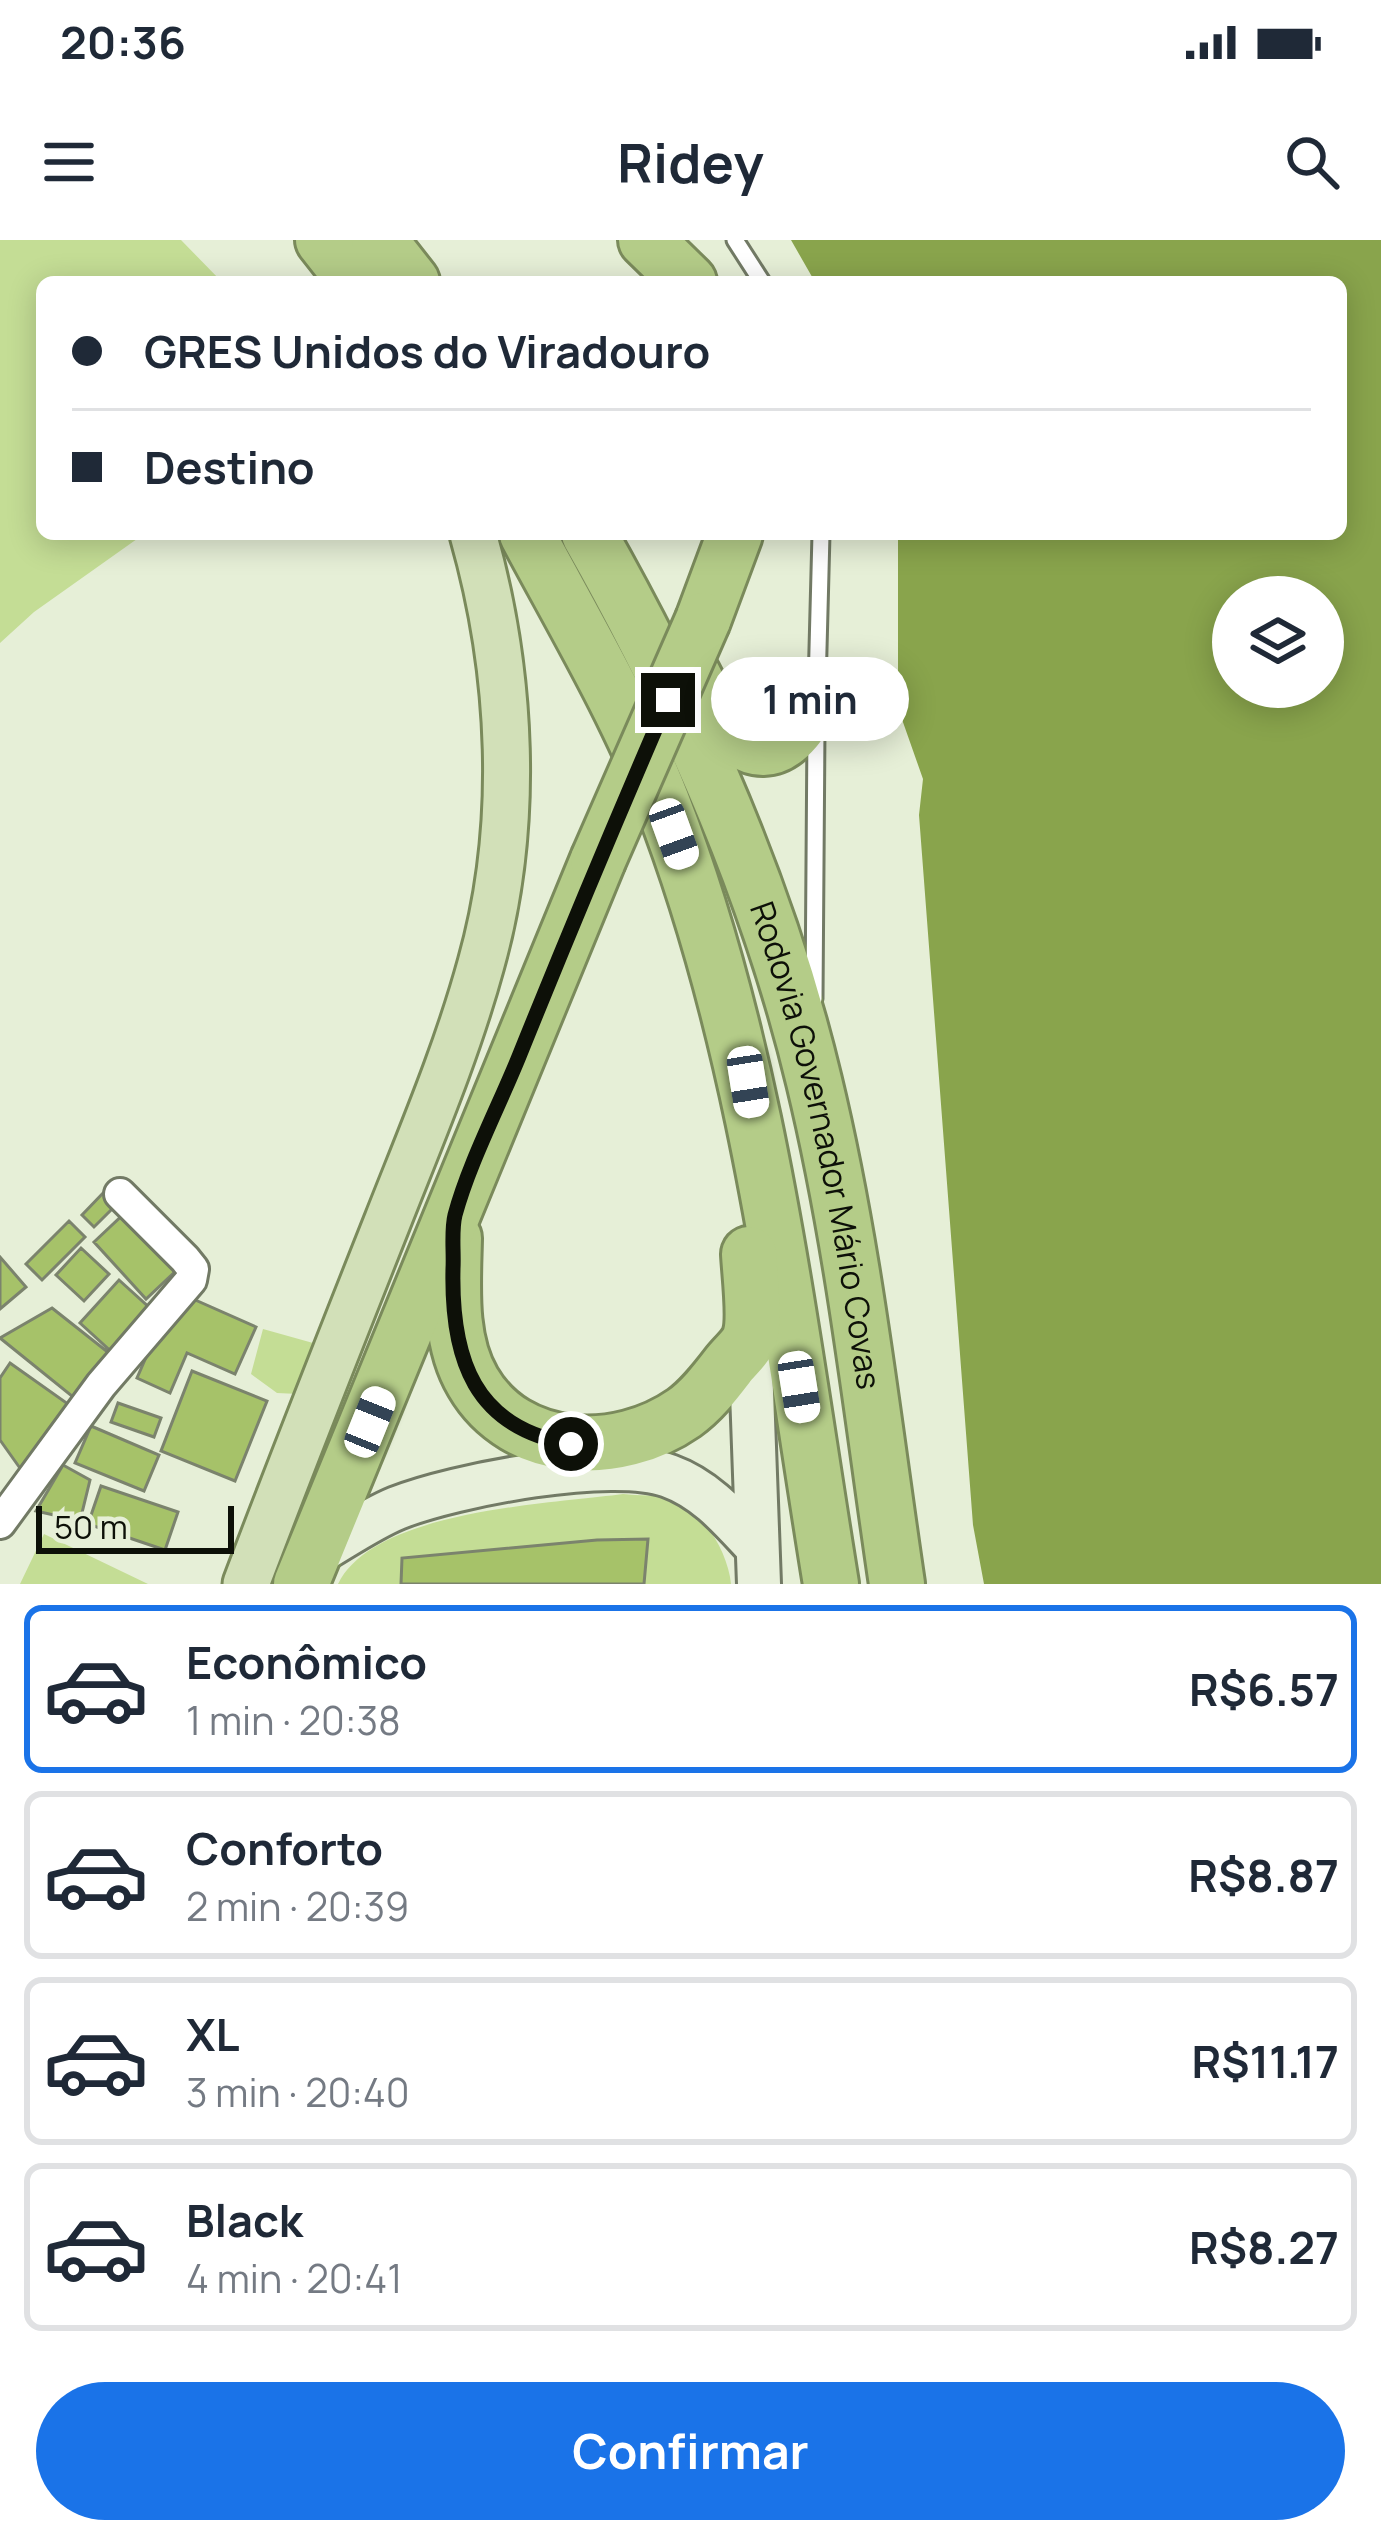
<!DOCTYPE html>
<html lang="pt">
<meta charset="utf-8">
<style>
:root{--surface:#fff;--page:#f6f6f7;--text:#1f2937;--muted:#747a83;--line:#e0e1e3;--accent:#1a73e8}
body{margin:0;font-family:Manrope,sans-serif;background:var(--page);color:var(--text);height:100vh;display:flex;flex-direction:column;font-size:45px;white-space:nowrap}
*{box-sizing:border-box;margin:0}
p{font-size:39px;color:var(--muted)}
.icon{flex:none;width:66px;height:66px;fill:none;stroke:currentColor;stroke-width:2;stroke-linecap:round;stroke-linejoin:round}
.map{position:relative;height:1344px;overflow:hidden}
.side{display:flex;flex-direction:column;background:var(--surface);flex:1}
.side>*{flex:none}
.guide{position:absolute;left:36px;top:36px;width:1311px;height:264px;border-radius:18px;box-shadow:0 6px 30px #0003;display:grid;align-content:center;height:264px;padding:0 36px;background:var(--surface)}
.tools{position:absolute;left:1212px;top:336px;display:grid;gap:24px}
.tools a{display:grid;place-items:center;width:132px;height:132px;border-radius:50%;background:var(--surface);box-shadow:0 6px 30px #0003;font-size:60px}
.scale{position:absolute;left:36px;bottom:30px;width:198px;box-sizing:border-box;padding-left:12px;border:6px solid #0d1008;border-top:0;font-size:33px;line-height:42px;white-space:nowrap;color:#0d1008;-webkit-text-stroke:9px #e6efd7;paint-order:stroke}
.end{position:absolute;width:54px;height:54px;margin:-27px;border:15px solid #0d1008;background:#fff;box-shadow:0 0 0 6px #fff}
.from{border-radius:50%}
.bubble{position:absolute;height:84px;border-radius:42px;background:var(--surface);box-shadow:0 6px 30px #0003;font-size:39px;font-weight:700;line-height:84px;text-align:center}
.car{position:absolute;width:36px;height:72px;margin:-36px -18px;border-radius:15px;box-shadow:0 0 9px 3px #0007;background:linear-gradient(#fff 24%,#345 0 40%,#fff 0 76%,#345 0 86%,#fff 0)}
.guide b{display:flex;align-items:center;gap:42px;height:114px;font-size:45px}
.guide b+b{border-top:3px solid var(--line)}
.guide i{width:30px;height:30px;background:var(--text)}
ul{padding:21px 0 0;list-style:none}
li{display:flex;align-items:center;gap:36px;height:168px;margin:0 24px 18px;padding:0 12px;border:6px solid var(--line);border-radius:18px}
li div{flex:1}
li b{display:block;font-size:45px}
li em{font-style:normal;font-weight:700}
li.selected{border-color:var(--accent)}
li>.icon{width:108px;height:108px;stroke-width:1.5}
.cta{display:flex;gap:24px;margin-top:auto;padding:24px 36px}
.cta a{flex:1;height:138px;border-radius:72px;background:var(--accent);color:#fff;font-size:48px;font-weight:700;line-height:138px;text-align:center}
.status{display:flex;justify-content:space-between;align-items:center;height:84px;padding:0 60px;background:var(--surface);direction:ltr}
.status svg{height:33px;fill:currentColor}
header{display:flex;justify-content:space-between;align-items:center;height:156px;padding:0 36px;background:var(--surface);font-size:54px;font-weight:700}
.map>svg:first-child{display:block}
</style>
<div class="status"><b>20:36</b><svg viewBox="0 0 49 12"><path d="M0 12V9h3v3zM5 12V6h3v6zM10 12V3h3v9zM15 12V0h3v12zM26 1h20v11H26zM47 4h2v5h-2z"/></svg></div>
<header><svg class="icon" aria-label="menu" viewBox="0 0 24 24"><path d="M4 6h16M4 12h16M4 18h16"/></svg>Ridey<svg class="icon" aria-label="search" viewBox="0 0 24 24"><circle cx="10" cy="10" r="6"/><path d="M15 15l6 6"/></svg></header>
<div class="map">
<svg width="1381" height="1344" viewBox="0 0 1381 1344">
<rect width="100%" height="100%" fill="#e6efd7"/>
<!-- green -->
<path fill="#c4dd95" d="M0,0H181L222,42H42V294H144L34,372L0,403Z
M263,1089L313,1103L298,1154L277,1153L251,1134Z
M623,1254C638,1256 658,1254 672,1259C703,1270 728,1312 731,1344H338C374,1270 549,1264 623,1254Z
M44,1294L148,1344H20Z"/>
<!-- water -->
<path fill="#89a44c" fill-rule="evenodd" d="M791,0H1381V1344H984L973,1285L919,575L923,539L898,468V294H1341V42H815ZM1233,357H1323V447H1233Z"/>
<!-- building -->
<path fill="#a6c269" stroke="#7b836d" stroke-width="3" d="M104,952L117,964L94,987L82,975Z
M127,971L179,1028L146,1059L94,1002Z
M69,981L85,997L42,1040L26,1024Z
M81,1008L109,1034L84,1061L56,1035Z
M0,1017L26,1047L0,1069Z
M119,1040L152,1070L114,1114L80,1083Z
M175,1051L256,1087L235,1134L187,1113L170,1153L137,1138Z
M52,1068L114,1117L78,1161L0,1098Z
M10,1123L68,1164L22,1231L0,1200V1138Z
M192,1131L267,1161L235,1241L161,1211Z
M118,1163L161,1178L154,1197L111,1182Z
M91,1186L159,1215L144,1251L75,1223Z
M63,1225L90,1240L80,1281L36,1271Z
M101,1246L178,1272L165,1310L88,1284Z
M648,1299L644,1344H401L402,1318L597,1300Z"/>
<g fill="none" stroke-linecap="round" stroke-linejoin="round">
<defs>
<path id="service" d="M735,0L762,42
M817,447L821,294
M814,759L816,489"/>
<path id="minor" d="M0,1283L101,1145L191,1040L193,1029L185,1019L120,954"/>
<path id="secondary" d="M750,1097L759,1344
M317,1313C343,1298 370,1279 397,1268C455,1245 612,1215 669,1236C705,1249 729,1277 754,1304"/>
<path id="primary" d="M246,1344C292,1222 340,1101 388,980C421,896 457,812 481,724C520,586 512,431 473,294"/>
<g id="motorway">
<path d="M323,0L356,42"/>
<path d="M379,0L412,42"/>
<path d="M646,0L689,42"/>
<path d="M527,294C574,382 626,469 662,562C759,812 788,1081 831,1344"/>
<path id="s1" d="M589,294C686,465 768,649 814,841C854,1006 872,1176 897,1344"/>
<path d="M703,380L735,294"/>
<path d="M693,435C711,471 751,542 796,489C804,480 810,467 817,457"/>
<path d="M454,998C453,1045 448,1100 473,1142C516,1216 618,1219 684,1173C701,1161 715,1143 728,1126C734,1118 747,1107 750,1097C756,1079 750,1034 749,1014"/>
<path d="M301,1344L598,620"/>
</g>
</defs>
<!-- service casing -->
<use href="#service" stroke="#727a65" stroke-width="21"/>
<!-- minor casing -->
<use href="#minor" stroke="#727a65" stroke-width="36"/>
<!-- secondary casing -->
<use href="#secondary" stroke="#727a65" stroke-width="48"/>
<!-- primary casing -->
<use href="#primary" stroke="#7a8a5b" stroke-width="51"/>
<!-- motorway casing -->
<use href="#motorway" stroke="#7a8a5b" stroke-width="60"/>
<!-- service -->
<use href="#service" stroke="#fff" stroke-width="15"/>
<!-- minor -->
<use href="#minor" stroke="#fff" stroke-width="30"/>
<!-- secondary -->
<use href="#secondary" stroke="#e8f0db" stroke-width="42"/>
<!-- primary -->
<use href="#primary" stroke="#d2e0b8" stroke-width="45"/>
<!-- motorway -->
<use href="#motorway" stroke="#b4cc88" stroke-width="54"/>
<defs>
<path id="motorway-bridge" d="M598,620L703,380"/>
</defs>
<!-- motorway-bridge casing -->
<use href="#motorway-bridge" stroke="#7a8a5b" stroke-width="60" stroke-linecap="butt"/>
<!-- motorway-bridge -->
<use href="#motorway-bridge" stroke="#b4cc88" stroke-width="54"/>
</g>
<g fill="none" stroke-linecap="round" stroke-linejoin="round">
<!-- route -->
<path stroke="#0d1008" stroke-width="15" d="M571,1204C474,1188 451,1119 453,1029C454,1012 451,991 455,975C469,923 500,864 520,814C568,695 617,578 668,460"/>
</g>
<g text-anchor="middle" stroke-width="10" stroke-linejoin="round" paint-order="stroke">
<!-- street labels -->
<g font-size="33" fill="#0d1008" stroke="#e6efd7">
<text dy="12" stroke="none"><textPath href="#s1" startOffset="657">Rodovia Governador Mário Covas</textPath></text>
</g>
</g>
</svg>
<div class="tools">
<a><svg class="icon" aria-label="layers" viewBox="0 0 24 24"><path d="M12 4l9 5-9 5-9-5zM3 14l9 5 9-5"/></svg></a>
</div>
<div class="scale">50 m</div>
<i class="end from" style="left:571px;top:1204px"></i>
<i class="end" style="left:668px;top:460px"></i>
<div class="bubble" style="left:711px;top:417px;width:198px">1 min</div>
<i class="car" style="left:674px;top:594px;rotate:160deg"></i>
<i class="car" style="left:748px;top:842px;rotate:171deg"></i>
<i class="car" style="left:799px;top:1147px;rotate:171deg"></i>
<i class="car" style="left:370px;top:1182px;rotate:22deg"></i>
<div class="guide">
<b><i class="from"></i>GRES Unidos do Viradouro</b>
<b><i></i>Destino</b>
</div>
</div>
<section class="side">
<ul>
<li class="selected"><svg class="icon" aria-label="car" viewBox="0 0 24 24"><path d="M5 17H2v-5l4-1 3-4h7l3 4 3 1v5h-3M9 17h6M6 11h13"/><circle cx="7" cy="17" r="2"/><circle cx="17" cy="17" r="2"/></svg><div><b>Econômico</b><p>1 min · 20:38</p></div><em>R$6.57</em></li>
<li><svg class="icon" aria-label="car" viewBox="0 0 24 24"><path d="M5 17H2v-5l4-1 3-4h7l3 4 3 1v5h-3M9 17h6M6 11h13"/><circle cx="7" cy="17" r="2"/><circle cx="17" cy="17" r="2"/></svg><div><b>Conforto</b><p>2 min · 20:39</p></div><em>R$8.87</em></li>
<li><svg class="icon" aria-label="car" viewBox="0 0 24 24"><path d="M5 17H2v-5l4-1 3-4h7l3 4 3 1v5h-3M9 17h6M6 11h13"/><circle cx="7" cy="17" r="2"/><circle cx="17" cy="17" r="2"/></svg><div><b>XL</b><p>3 min · 20:40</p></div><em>R$11.17</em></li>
<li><svg class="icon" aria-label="car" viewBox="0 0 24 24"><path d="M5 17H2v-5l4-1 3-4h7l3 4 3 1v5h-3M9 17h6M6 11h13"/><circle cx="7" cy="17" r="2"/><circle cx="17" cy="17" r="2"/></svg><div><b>Black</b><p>4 min · 20:41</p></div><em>R$8.27</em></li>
</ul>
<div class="cta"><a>Confirmar</a></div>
</section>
